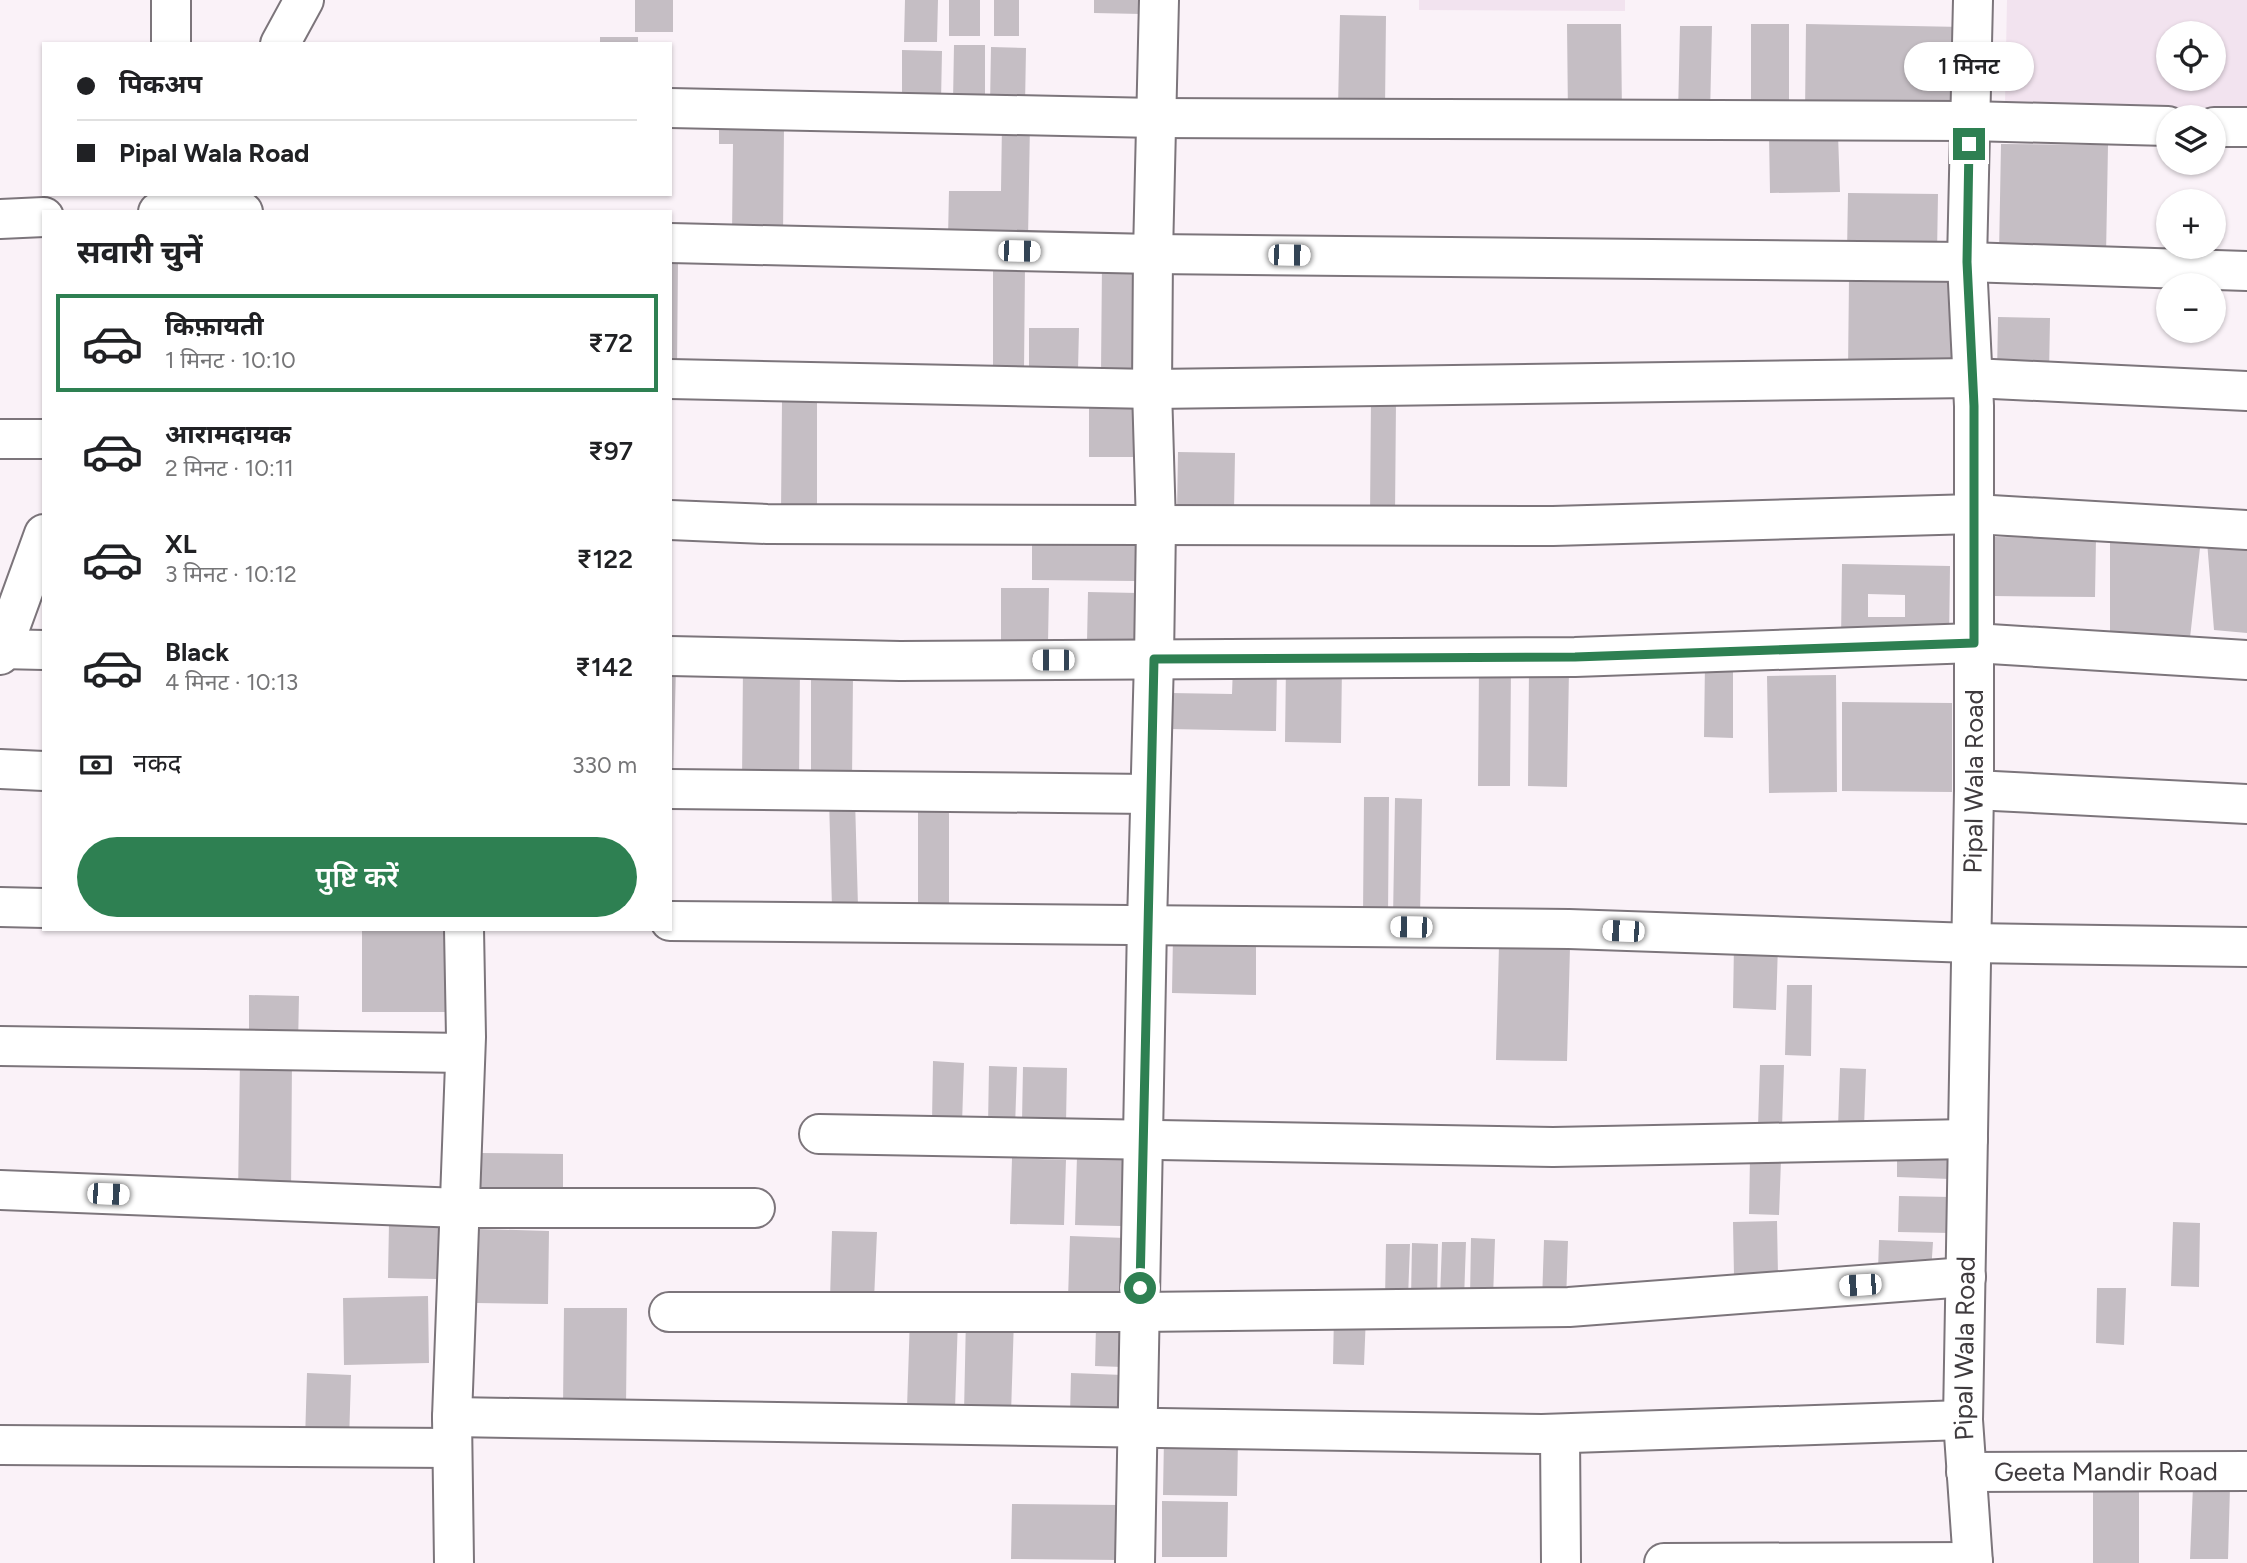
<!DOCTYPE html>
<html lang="hi">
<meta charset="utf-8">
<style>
:root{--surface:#fff;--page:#f2f2f2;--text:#202124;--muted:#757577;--line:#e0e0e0;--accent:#2e8052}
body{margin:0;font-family:Figtree,"Noto Sans Devanagari",sans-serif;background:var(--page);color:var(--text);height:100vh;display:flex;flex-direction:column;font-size:26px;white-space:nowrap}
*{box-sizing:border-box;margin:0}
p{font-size:23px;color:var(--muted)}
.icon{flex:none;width:38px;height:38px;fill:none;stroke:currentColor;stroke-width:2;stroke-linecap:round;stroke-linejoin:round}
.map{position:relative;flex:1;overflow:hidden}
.drawer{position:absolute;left:42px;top:210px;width:630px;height:721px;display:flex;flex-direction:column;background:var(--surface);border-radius:0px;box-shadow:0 2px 5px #0004}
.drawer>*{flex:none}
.top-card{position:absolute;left:42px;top:42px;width:630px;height:154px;border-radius:0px;box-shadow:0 2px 5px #0004;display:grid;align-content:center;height:154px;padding:0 35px;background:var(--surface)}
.fabs{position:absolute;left:2156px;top:21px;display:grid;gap:14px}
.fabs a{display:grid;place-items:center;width:70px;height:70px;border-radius:50%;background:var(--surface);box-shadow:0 2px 5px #0004;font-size:35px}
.end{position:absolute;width:32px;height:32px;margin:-16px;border:9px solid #2e8052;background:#fff;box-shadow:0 0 0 4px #fff}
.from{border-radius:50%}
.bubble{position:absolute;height:49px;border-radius:24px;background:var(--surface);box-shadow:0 2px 5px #0004;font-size:23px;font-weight:600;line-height:49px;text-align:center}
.car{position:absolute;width:21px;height:42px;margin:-21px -10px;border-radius:9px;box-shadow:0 0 5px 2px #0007;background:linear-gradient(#fff 24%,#345 0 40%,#fff 0 76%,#345 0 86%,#fff 0)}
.top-card b{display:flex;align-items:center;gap:24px;height:66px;font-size:26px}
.top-card b+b{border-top:2px solid var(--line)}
.top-card i{width:18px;height:18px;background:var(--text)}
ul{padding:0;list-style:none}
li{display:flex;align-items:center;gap:21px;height:98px;margin:0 14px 10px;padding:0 21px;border:4px solid transparent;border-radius:0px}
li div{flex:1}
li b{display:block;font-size:26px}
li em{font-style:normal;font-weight:600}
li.selected{border-color:var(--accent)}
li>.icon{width:63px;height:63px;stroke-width:1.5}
h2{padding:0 35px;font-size:32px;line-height:84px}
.pay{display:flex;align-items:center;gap:18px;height:77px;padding:0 35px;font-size:26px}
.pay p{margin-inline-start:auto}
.cta{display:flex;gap:14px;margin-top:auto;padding:14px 35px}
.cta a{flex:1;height:80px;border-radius:42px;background:var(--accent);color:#fff;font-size:28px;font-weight:600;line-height:80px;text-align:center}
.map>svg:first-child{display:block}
</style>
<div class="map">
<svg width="2247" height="1563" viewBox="0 0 2247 1563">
<rect width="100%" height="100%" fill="#faf2f8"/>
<!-- built -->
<path fill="#f2e3ef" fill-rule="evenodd" d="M1419,0H1625V11L1419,10Z
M2007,0H2247V109L2005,105ZM2168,33H2214V79H2168Z"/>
<!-- building -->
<path fill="#c5bec4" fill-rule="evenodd" d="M635,0H673V32H635Z
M905,0H938L937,42H904Z
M949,0H980V36H949Z
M994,0H1019V36H994Z
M1094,0H1141V14L1094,13Z
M1340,15L1386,16L1385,108H1338Z
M1567,24H1621L1622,116L1568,117Z
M1751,24H1789V119H1751Z
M1806,24L1963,27L1962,115L1805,113Z
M1680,26H1712L1710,115H1678Z
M600,37H638V44H600Z
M954,45H985V102H953Z
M991,47L1026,48L1025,106H990Z
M902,50L942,51L941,102H902Z
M1002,123H1030L1028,239L948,238L949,191H1001Z
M719,126L784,127L783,236L732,235L733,144H719Z
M1769,134H1838L1840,192L1770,193Z
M2001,144L2108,145L2106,256L1999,254Z
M1848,193L1938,194L1937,254L1847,253Z
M670,260H678L677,371H670Z
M1102,262H1142L1141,374L1101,373Z
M993,267H1025L1024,370H993Z
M1849,278L1956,279L1955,374L1848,372Z
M1998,317L2050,318L2049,375H1997Z
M1029,328H1079L1078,370H1029Z
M782,400H817V514H781Z
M1089,400L1140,401V457H1089Z
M1371,400L1396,401L1395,516H1370Z
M1178,452L1235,453L1234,511L1177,510Z
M1032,528L1136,530L1135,581L1032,580Z
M1994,537L2096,538L2095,597L1993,596Z
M2110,537L2201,539L2190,638L2110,636Z
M2207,541L2247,542V633L2214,630Z
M1842,564L1950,566L1949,642L1841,641ZM1868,594L1905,595V617H1868Z
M1001,588H1049L1048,643L1001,642Z
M1088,592L1138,593V643L1087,642Z
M1705,661H1733V738L1704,737Z
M1286,664H1342L1341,743L1285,742Z
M743,665L800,666L799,784L742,783Z
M1233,665L1277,666L1276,731L1170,729V693L1232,694Z
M670,666H676L673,783H670Z
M1479,667H1511L1510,786H1478Z
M1529,668L1569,669L1567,787L1528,786Z
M811,674L853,675L852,781L811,780Z
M1836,675L1837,792L1769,793L1767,676Z
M1842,702L1952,703V792L1842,791Z
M1364,797H1389L1388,915H1363Z
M1395,798L1422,799L1420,919H1393Z
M829,799H855L858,907L832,908Z
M949,803V914H918V804Z
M362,929H446V1012H362Z
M1173,935L1256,936V995L1172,993Z
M1734,942L1778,944L1776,1010L1733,1008Z
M1499,945L1570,947L1567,1061L1496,1060Z
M1787,985H1812L1811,1056L1785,1055Z
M249,995L299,996L298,1047L249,1046Z
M240,1058H292L291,1196H238Z
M933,1061L964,1063L962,1124L932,1122Z
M1760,1065H1784L1782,1128L1758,1127Z
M989,1066L1017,1067L1015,1128L988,1127Z
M1023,1067L1067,1068L1066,1124L1022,1122Z
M1840,1068L1866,1069L1864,1128H1838Z
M1897,1149L1951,1151L1950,1179L1897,1177Z
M479,1153L563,1154V1193L478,1192Z
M1077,1156L1123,1157L1121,1226L1075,1225Z
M1012,1158L1066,1160L1064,1225L1010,1224Z
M1750,1158L1781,1160L1779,1215L1749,1214Z
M1899,1196L1951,1197L1950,1233L1898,1232Z
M1777,1221L1778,1276H1734L1733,1222Z
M2173,1222L2200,1223L2199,1287L2171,1286Z
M389,1223L439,1224L437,1279L388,1278Z
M477,1229L549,1231L548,1304L476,1303Z
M832,1231L877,1232L874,1300L830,1299Z
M1070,1236L1126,1238L1125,1300L1068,1299Z
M1471,1238L1495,1239L1493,1299H1470Z
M1544,1240L1568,1241L1566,1303L1542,1302Z
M1879,1240L1933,1242L1931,1272L1878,1271Z
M1442,1242H1466L1464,1300L1440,1299Z
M1412,1243L1438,1244L1437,1300L1411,1299Z
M1386,1244H1410L1408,1299H1385Z
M2097,1288H2126L2124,1345L2096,1343Z
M428,1296L429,1363L344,1365L343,1298Z
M564,1308H627L626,1408L563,1407Z
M1334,1314L1366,1315L1364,1365L1333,1364Z
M966,1316L1014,1318L1011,1414L964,1413Z
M910,1317L958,1318L955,1409L907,1408Z
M1096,1326H1123L1122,1367L1095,1366Z
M307,1373L351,1375L349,1442L305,1441Z
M1071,1373L1123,1375L1122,1417L1070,1415Z
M1164,1438L1238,1439L1237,1496L1163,1495Z
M2093,1483H2139V1563H2093Z
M2193,1486L2230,1487L2228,1559H2190Z
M1162,1501L1228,1502L1227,1557H1162Z
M1012,1504L1121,1505L1120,1560L1011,1559Z"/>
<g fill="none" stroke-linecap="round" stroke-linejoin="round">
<defs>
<g id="minor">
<path d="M171,0V44"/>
<path d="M280,44L304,0"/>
<path d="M670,108L1156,118L1969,121L2168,126"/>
<path d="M2214,127H2247"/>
<path d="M158,212L197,207L243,212"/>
<path d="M0,219L44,217"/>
<path d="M670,243L1153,254L1967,262L2247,271"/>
<path d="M670,379L1152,389L1972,378L2247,391"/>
<path d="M0,439H44"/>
<path d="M670,520L767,524L1553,526L1974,514L2247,530"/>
<path d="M0,649L44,650"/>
<path d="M0,655L44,534"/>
<path d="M670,656L900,661L1575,657L1974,643L2247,660"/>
<path d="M0,769L44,771"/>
<path d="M670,789L1150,794"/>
<path d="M1974,790L2247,804"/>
<path d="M0,907L44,908"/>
<path d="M670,921L1569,929L1971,943L2247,947"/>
<path d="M0,1046L465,1053"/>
<path d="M819,1134L1553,1147L1968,1139"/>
<path d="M0,1190L460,1208H755"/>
<path d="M669,1312H1139L1569,1307L1966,1277"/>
<path d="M452,1417L1542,1434L1963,1420"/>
<path d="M1560,1434L1561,1563"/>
<path d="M0,1445L452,1448"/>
<path id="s1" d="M1966,1472L2247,1471"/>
<path d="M454,1563L452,1417L466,1037L464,929"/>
<path d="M1135,1563L1147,924L1154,659L1156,525L1152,389L1153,254L1159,0"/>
<path d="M1664,1563L1973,1562"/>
<path id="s2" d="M1973,1563L1963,1420L1974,790V406L1967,262L1973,0"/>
</g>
</defs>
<!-- minor casing -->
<use href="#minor" stroke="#7c757b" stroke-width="42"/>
<!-- minor -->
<use href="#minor" stroke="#fff" stroke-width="38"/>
</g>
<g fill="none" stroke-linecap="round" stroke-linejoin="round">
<!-- route -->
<path stroke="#2e8052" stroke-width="9" d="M1140,1288L1154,659L1575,657L1974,643V406L1967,262L1969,144"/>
</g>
<g text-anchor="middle" stroke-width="6" stroke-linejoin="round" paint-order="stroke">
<!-- street labels -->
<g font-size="26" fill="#3f3b3e" stroke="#fff">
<text dy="9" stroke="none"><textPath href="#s2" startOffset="782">Pipal Wala Road</textPath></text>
<text dy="9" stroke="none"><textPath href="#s2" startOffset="215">Pipal Wala Road</textPath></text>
<text dy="9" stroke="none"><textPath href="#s1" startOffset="140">Geeta Mandir Road</textPath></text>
</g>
</g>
</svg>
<div class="fabs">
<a><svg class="icon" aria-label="locate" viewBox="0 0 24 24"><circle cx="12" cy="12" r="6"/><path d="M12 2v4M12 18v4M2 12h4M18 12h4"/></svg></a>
<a><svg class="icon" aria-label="layers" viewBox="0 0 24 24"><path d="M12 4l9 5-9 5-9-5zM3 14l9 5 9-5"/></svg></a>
<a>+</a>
<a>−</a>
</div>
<i class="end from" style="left:1140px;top:1288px"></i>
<i class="end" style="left:1969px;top:144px"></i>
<div class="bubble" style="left:1904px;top:42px;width:130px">1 मिनट</div>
<i class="car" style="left:1019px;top:251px;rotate:91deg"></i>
<i class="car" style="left:1289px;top:255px;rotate:91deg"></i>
<i class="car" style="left:1053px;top:660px;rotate:270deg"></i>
<i class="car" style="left:1411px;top:927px;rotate:271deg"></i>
<i class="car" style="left:1623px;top:931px;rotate:272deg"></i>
<i class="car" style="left:108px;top:1194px;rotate:92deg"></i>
<i class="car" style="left:1860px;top:1285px;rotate:266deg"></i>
<div class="top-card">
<b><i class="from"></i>पिकअप</b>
<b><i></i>Pipal Wala Road</b>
</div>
<section class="drawer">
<h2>सवारी चुनें</h2>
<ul>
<li class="selected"><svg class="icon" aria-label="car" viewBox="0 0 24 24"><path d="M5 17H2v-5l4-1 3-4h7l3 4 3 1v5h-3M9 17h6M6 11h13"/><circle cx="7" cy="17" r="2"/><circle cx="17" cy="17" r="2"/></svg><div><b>किफ़ायती</b><p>1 मिनट · 10:10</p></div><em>₹72</em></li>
<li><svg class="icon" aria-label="car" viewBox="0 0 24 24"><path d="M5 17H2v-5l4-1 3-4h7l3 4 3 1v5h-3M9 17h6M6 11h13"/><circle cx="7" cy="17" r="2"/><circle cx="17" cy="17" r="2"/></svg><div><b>आरामदायक</b><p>2 मिनट · 10:11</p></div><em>₹97</em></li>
<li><svg class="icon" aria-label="car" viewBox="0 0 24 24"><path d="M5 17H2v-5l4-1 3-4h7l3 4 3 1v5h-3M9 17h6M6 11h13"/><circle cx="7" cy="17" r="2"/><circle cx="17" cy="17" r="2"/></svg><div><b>XL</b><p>3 मिनट · 10:12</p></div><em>₹122</em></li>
<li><svg class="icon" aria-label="car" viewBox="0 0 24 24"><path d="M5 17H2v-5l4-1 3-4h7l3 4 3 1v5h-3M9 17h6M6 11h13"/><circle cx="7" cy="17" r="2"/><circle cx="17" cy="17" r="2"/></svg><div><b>Black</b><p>4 मिनट · 10:13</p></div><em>₹142</em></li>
</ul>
<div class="pay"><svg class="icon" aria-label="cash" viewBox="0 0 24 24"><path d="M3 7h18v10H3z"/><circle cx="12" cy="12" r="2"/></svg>नकद<p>330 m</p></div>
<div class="cta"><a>पुष्टि करें</a></div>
</section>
</div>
